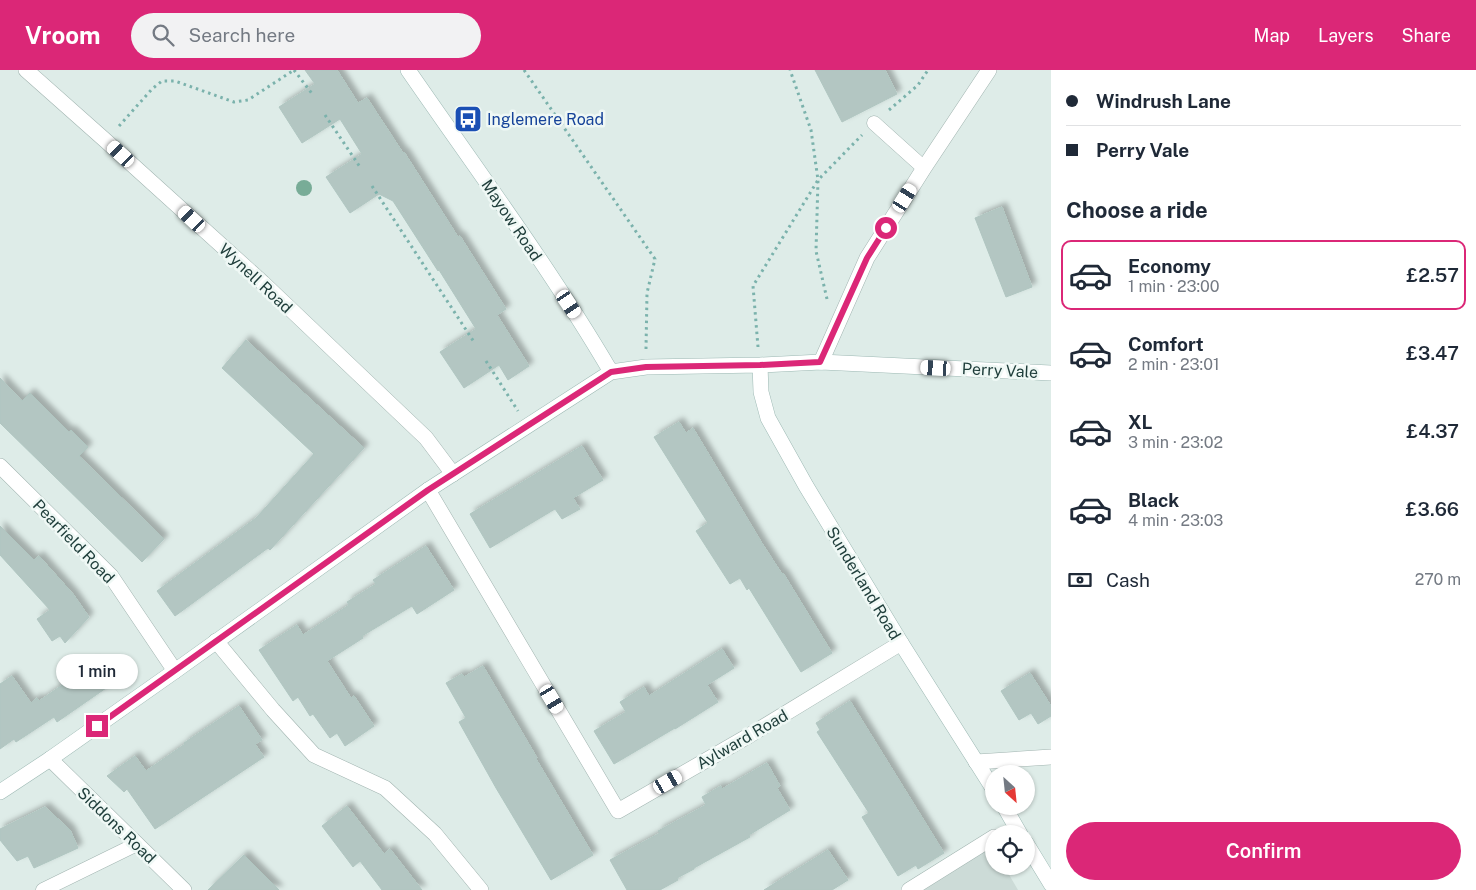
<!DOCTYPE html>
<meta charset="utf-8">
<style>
:root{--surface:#fff;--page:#f2f2f3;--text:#1f2937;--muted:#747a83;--line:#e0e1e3;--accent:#db2777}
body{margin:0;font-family:"Public Sans",sans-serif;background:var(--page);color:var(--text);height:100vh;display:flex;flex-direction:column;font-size:19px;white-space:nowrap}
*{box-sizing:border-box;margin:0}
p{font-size:16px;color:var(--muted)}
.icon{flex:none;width:28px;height:28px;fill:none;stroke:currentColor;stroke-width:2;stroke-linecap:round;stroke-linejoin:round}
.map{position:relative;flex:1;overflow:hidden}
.drawer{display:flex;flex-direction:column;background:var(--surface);width:425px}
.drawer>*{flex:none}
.hud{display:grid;align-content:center;height:110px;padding:0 15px;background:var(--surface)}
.needle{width:32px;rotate:153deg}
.fabs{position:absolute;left:985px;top:695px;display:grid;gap:10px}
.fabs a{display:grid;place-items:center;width:50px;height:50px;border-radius:50%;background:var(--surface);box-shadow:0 1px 4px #0004;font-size:25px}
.end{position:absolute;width:22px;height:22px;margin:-11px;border:6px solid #db2777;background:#fff;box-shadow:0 0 0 2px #fff}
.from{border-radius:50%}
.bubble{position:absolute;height:35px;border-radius:18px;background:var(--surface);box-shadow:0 1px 4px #0004;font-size:16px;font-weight:600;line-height:35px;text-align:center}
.car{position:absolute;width:15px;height:30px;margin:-15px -8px;border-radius:6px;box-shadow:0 0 4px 1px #0007;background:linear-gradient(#fff 24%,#345 0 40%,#fff 0 76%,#345 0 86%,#fff 0)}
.hud b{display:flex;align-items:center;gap:18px;height:48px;font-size:19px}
.hud b+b{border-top:1px solid var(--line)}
.hud i{width:12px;height:12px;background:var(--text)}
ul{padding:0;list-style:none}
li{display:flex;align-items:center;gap:15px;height:70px;margin:0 10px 8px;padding:0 5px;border:2px solid transparent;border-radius:10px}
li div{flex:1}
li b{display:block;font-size:19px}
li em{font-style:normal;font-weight:600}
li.selected{border-color:var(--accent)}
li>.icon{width:45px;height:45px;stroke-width:1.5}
h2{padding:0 15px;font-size:22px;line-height:60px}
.pay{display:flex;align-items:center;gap:12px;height:55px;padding:0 15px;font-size:19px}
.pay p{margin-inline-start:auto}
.cta{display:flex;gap:10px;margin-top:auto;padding:10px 15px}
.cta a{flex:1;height:58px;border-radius:30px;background:var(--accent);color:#fff;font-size:20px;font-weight:600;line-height:58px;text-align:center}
header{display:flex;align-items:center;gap:30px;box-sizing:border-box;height:70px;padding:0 25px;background:var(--accent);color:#fff}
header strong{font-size:24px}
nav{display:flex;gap:28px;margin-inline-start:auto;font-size:18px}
.search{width:350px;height:45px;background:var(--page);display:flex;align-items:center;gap:12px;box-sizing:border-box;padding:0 18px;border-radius:28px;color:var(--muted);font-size:19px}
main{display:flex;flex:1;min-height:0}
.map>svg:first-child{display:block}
</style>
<header>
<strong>Vroom</strong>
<div class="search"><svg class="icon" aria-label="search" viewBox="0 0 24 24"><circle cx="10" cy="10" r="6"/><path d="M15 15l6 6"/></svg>Search here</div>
<nav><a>Map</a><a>Layers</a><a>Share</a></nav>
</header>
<main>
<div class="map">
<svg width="1051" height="820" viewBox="0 0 1051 820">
<defs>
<filter id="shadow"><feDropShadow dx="4.5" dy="-4.5" stdDeviation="2.5" flood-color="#0004"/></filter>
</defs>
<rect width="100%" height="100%" fill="#deece8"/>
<!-- built -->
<path fill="#ccdbd7" d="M992,777L994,780V796H1004L1018,820H923Z"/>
<!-- building -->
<path fill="#b3c6c2" stroke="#b0c6c1" filter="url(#shadow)" d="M305,0H337L358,33L367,28L403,83L404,82L458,167L460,166L506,239L497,245L529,296L508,310L499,295L464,318L440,282L476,259L439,200L438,201L393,131L379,124L350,143L326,107L362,84L340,49L302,73L279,37L315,14Z
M815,0H885L897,24L842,52Z
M1002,137L1032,217L1006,227L975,148Z
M246,270L364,378L270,480L268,478L175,546L157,521L256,448L314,384L222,298Z
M0,308L22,331L30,323L69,362L71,360L88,377L79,386L164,469L142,492L0,353Z
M679,352L686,363L693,358L763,475L782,504L783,503L832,583L801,602L749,518L747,520L740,508L730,514L696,461L708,453L654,367Z
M582,376L603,410L573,428L580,439L562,449L555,439L490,478L470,444Z
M0,456L34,490L39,486L73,524L89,547L65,573L60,566L52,571L37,549L50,540L0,485Z
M426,476L454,520L417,544L412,536L362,566L363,568L327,591L351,628L354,626L374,656L345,676L337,663L330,668L313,644L310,646L298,627L293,631L259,580L297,555L303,565L349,535L347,532L376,514L373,510Z
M722,579L734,598L707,615L718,632L675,659V658L614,694L594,661L626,642L620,632L644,617L649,626Z
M94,593L109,616L57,652L54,647L16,672L14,669L0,679V614L12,606L31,633L37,628L39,631Z
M483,596L537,688L536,689L593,785L551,810L496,718L459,652L466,648L446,613L462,604L464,607Z
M1030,603L1051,636V646L1038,654L1031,643L1019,650L1001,621Z
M850,631L944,783L918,799L916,795L898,806L862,747L869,743L817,662L820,660L816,653Z
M239,636L262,670L255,674L264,687L155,759L127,719L124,722L107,706L135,686L146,701L185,674L184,673Z
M767,693L780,716L777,718L790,740L749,765L750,767L694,798V799L677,808L678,810L660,820H627L610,790L660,763L658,761L706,735L702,727L721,716L722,719Z
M347,736L384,784L390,779L422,820H382L360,791L353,797L322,756Z
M45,737L70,760L78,778L34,798L28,786L17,791L0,770V759Z
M828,780L848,810L832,820H764Z
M244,785L279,820H208Z"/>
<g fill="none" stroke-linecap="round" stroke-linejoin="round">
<defs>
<path id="lane" d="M874,53L924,98
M43,820L137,774"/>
<path id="street" d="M26,0L106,71L263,213L426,368L453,404
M821,292L867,188L924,98L989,0
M0,396L111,506L175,601
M428,420L618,741L750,665L901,573
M216,571L273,640L314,685L385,718L435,764L481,820
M50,689L184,820
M976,692L1051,687
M909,820L994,767"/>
<path id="secondary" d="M408,0C477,100 550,198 611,302
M760,295L761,322L768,348L806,416L901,573L994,720
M0,722L50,689L175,601L428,420L611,302L646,297L760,295L821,292L1051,303
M1004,736L1020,764
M1026,773L1051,814"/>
</defs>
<!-- lane casing -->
<use href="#lane" stroke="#a1b4b0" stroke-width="15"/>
<!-- street casing -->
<use href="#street" stroke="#a1b4b0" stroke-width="16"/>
<!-- secondary casing -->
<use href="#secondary" stroke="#9cb8b3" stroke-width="16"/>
<!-- path -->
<path stroke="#7bb2ac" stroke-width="3" stroke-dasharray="2.5 4" stroke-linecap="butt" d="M294,0L313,25
M524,0L655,189L647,223L646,279
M889,40L918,15L928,0
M325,45L360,97
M119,56L152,19L162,11H175L234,32L248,30L294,0
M372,116L474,272
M827,229L816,181L818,110L862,65
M758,277L753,216L818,110L811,60L790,0
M486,291L518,341"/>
<!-- lane -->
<use href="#lane" stroke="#fff" stroke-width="14"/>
<!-- street -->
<use href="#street" stroke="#fff" stroke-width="15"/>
<!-- secondary -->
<use href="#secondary" stroke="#fff" stroke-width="15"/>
</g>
<!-- trees -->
<circle fill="#78ac97" cx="304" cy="118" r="8"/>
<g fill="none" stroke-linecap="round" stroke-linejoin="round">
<!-- route -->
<path stroke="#db2777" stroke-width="6" d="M97,656L428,420L611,302L646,297L760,295L820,292L867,188L886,158"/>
</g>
<!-- icons -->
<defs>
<symbol id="bus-square" viewBox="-11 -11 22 22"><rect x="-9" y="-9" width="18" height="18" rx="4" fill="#1a4fb4" stroke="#eff8f5"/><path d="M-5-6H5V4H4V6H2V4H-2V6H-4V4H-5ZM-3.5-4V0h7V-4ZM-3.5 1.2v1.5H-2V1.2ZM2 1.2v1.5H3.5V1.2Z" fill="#fff"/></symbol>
</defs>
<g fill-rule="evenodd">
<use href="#bus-square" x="452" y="33" width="32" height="32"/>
</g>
<g text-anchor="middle" stroke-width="5" stroke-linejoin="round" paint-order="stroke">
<!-- transit labels -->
<g font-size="16" fill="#164399" stroke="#eff8f5" text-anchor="start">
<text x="487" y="55">Inglemere Road</text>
</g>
<!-- street labels -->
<g font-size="16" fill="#1e3d3a" stroke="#eff8f5">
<text transform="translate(512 150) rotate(56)" y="6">Mayow Road</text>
<text transform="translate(256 208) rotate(43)" y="6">Wynell Road</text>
<text transform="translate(1000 300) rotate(3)" y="6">Perry Vale</text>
<text transform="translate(74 471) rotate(46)" y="6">Pearfield Road</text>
<text transform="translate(864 513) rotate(59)" y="6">Sunderland Road</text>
<text transform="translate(742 669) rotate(-30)" y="6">Aylward Road</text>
<text transform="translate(117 755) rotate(44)" y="6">Siddons Road</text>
</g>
</g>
</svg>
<div class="fabs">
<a><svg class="needle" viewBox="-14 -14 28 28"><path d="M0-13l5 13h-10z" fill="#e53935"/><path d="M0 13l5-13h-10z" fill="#747a83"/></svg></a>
<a><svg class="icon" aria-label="locate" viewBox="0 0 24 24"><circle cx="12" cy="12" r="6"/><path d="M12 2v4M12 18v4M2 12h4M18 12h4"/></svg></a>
</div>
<i class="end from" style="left:886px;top:158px"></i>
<i class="end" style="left:97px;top:656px"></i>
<div class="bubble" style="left:56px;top:584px;width:82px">1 min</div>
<i class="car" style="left:121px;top:84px;rotate:313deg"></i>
<i class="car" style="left:905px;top:128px;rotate:32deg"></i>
<i class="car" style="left:192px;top:149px;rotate:313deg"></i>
<i class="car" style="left:569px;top:234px;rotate:146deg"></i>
<i class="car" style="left:936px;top:298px;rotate:273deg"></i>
<i class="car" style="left:552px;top:629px;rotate:149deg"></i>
<i class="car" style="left:668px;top:712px;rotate:60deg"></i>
</div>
<section class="drawer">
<div class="hud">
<b><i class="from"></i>Windrush Lane</b>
<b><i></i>Perry Vale</b>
</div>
<h2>Choose a ride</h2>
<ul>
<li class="selected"><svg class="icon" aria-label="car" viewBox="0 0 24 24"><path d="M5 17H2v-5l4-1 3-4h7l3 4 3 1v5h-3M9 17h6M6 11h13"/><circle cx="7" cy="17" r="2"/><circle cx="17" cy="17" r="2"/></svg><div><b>Economy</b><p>1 min · 23:00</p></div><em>£2.57</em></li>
<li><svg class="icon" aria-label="car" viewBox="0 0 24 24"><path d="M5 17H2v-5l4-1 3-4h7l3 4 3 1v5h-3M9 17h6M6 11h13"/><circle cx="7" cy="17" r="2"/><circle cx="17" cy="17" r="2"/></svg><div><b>Comfort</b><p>2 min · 23:01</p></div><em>£3.47</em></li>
<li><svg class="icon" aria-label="car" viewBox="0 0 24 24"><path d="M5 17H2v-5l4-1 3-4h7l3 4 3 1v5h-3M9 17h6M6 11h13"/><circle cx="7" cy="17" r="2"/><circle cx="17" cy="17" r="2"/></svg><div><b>XL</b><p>3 min · 23:02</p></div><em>£4.37</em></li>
<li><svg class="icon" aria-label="car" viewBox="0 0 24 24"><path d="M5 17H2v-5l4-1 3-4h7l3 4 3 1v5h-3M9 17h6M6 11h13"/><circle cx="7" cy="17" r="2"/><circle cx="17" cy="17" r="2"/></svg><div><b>Black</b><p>4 min · 23:03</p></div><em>£3.66</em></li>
</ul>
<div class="pay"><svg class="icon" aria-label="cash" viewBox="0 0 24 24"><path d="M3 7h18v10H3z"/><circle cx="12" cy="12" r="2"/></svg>Cash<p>270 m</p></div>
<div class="cta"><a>Confirm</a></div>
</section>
</main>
